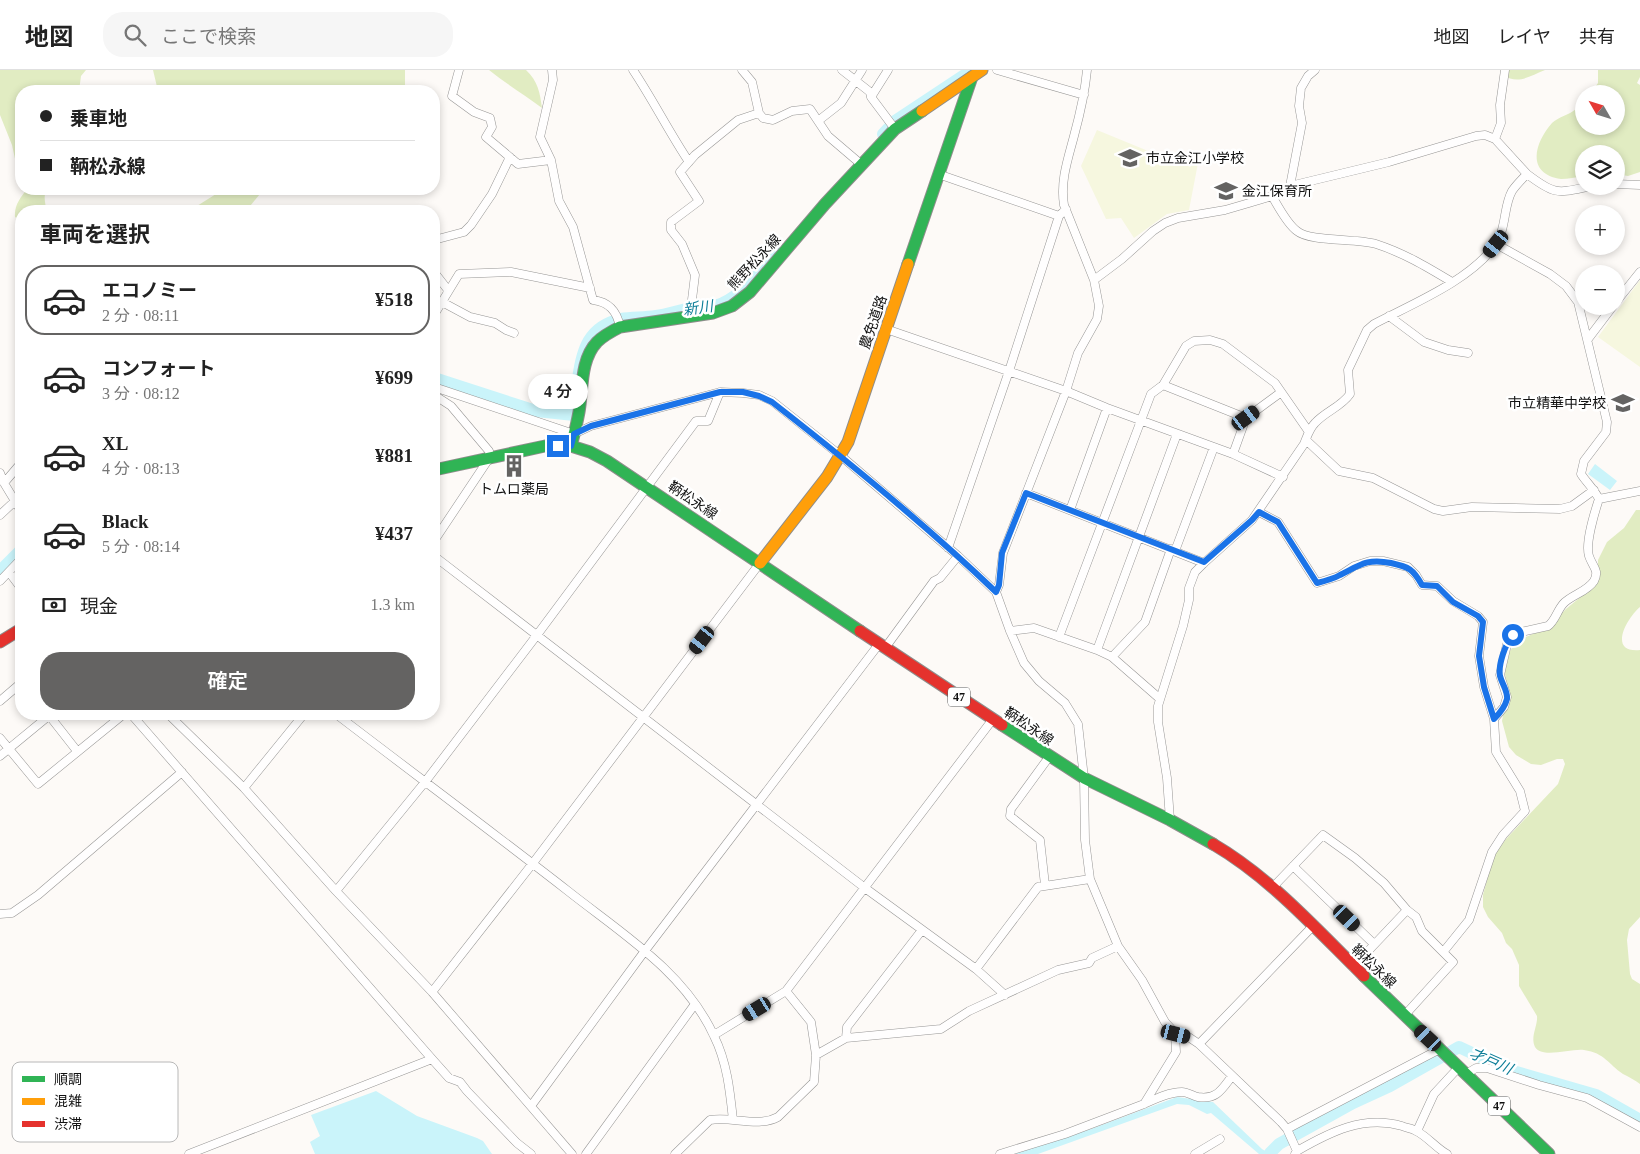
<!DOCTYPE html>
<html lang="ja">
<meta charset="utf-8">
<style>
:root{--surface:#fff;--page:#f6f6f6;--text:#222;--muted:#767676;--line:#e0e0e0;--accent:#646362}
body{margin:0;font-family:"Times New Roman","Noto Sans JP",serif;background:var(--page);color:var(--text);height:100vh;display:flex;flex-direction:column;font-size:19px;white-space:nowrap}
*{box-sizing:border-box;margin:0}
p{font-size:16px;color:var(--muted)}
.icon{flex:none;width:28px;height:28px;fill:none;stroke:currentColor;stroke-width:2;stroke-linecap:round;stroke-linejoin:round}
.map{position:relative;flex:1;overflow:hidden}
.sheet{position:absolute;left:15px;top:135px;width:425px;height:515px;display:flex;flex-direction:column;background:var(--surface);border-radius:20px;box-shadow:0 2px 8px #0003}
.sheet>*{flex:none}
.hud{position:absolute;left:15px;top:15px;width:425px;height:110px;border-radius:20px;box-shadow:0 2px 8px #0003;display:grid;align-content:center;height:110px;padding:0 25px;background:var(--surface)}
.needle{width:32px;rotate:309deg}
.tools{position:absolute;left:1575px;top:15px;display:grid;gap:10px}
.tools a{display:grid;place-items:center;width:50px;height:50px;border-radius:50%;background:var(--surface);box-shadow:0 2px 8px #0003;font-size:25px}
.end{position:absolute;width:22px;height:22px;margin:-11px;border:6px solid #1a73e8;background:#fff;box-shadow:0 0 0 2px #fff}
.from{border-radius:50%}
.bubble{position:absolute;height:35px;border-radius:18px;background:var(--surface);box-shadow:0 2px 8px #0003;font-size:16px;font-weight:600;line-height:35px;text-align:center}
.car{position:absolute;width:15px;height:30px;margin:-15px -8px;border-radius:6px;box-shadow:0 0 4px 1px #0007;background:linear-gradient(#222 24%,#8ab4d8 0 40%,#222 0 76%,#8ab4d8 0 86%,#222 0)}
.hud b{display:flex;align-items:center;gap:18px;height:48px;font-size:19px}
.hud b+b{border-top:1px solid var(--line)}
.hud i{width:12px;height:12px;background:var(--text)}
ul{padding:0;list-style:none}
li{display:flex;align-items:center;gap:15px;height:70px;margin:0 10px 8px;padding:0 15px;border:2px solid transparent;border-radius:20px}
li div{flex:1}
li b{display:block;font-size:19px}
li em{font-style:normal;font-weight:600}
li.current{border-color:var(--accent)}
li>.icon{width:45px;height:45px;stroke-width:1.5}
h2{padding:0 25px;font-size:22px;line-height:60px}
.pay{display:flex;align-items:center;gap:12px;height:55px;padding:0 25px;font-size:19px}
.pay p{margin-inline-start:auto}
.button{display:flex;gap:10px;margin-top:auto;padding:10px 25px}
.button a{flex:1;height:58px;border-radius:20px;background:var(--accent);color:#fff;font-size:20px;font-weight:600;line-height:58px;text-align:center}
header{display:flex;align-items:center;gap:30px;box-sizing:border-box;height:70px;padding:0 25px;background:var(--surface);border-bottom:1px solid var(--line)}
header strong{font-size:24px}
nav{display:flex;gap:28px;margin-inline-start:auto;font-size:18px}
.search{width:350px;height:45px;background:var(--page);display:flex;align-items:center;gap:12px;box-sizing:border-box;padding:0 18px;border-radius:20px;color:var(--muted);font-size:19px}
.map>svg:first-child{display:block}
</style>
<header>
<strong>地図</strong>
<div class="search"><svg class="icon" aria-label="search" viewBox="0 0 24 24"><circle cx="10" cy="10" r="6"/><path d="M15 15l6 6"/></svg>ここで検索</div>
<nav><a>地図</a><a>レイヤ</a><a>共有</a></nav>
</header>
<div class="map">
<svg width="1640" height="1084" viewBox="0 0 1640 1084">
<rect width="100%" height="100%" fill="#fdfaf7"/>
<!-- forest -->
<path fill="#e1ecc2" d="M0,0H86L81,6L79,21H21V100L17,98L12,75L0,45Z
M153,0H405V21H158Z
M489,0H526C538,11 540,23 542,38C525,25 506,14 489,0Z
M1503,0H1545C1530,6 1518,15 1503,5Z
M1598,0H1640V7L1637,13L1640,15V102L1628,106L1616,104V84H1584V106C1576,107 1568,109 1561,109C1525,104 1535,72 1552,53C1558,47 1569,45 1576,39C1579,37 1581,34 1584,31V56H1616V24H1590L1598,13Z
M27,119H47C43,125 45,134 47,141H21V151L15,147C14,135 21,127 27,119Z
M218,119H264L246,141H189L216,124Z
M1636,440H1640V537C1627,548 1607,583 1640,580V847L1629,859L1627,870L1630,904L1632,909L1640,914V1014C1635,1010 1629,1007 1623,1004C1608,994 1605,983 1584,980C1572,978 1542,989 1535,977C1530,967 1538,956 1537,946L1519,916V895L1512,879L1506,873L1502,863L1488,847L1483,837V825L1493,787L1506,769L1558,714L1565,694L1563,689H1557L1541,695L1531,694L1516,685L1509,677L1502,651L1507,624L1504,594L1511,579L1521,569L1547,558L1566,539L1589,520L1598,501V490L1607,472L1624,458Z"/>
<!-- pitch -->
<path fill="#f6f7df" d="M1097,60L1170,90L1198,93L1189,140L1167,144L1134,168L1121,148L1106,149L1081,96Z
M1640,210V297L1598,267Z"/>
<!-- water -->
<path fill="#caf4fa" d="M1595,394L1617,411L1610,420L1588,404Z
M376,1021L417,1046L477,1068L483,1071L492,1084H315L310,1072L320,1066L311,1045Z
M1177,1027L1213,1032L1262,1079L1270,1084H1259L1211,1043L1207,1044L1189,1035L1177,1034L1038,1084H1012L1091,1059Z"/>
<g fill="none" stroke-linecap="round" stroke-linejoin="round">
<!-- river -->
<path stroke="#caf4fa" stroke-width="12" d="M883,64L895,51L972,0
M434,308L536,341L574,345L576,331
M578,309C582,279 589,256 621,249C632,247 644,248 656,246C669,244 683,239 697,237C705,236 716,237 723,233C746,222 761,200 778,181
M0,501L21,480
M1270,1083L1279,1074L1353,1033L1390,1016L1459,977L1506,999L1596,1025L1640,1050"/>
<defs>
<path id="street" d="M459,0L452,26L474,42L490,48L492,57L486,67L518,94L551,90
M552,0L553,10L540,67L551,90L559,131L573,157L593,230C609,232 617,241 620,257
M633,0C653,30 669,62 689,92
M842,0L870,22L871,27
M888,0L871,27L895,59
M997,0L1084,25
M759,43L763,48L773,50L792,41L810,39L828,66L862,95
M818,51L841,33L862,0
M1495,69L1501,53L1500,35L1505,0
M938,104L1059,146
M1527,104C1556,126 1557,123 1592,116
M1616,114L1640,115
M1290,116L1302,53L1299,36L1301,18L1308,6L1315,0
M1272,126C1278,136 1287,154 1297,161C1310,172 1356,168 1376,174C1404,183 1427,197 1452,212
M434,170L464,162L471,155L492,124L510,87
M434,202L448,220
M1094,210L1122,189L1153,161L1165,153L1178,148L1225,140L1249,133L1272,126L1290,116L1389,92L1476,66L1485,65L1495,69L1527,104C1522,109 1516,115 1512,121C1503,137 1507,158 1495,175C1471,210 1412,234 1374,254L1367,260L1348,300L1350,324C1341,337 1326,341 1315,353C1309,359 1307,367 1304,374L1252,450L1204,493L1195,502L1189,518V530L1183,556L1158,636V652L1167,708L1170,750
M442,232L470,247L495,253L506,260L514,263
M1616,232L1640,202
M434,245L459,204L511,202L590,218
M690,246L695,205L682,174L671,160V152L699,131L680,102L695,85L738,50L759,43L752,12L742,0
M1389,246L1424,272L1448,280L1468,283
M886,259L1066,321L1107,338L1233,384L1283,407
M1588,269L1613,236
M1163,315L1246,348
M434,317L574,364L591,356L720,322L743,323L759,325L772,331L841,386L958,486L996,522L1010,561L1024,593L1039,611L1065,633L1078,654L1084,708L1085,770L1090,809L1118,876L1142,910L1165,952L1175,963L1187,966L1199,974L1281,1052L1287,1059L1297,1081
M434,325L451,336L489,381L490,387L434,471
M1306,370L1339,401L1373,408L1434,439L1443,441L1472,437L1560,439L1572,436L1594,420
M1233,384L1246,348L1280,323
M0,403L4,413L21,441
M4,413L21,393
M1026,423L1204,493
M1599,429L1640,421
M1070,440L1107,338
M1259,442L1278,452L1317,513L1339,506L1354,496L1370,491H1383L1408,497L1416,505L1422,515L1437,516L1453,531L1478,546L1483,552L1479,586L1484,617L1494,649L1496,682L1520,721L1525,741L1503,765L1492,782L1469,850L1444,881
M0,445L15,431L21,429
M948,478L1009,301L1059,146L1066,139
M1175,481L1214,377
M434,486L865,818L976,899L1005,925
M9,502L21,518
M0,511L21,489
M996,522L999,515L1003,483L1066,321L1078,283L1097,249L1099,236L1094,210L1064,135C1060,111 1068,89 1074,66C1080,44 1085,22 1087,0
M1010,561L1034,558L1097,580L1112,587L1159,628
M1059,567L1151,324L1163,315L1186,276L1194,271L1210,270L1223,274L1275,313L1309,362
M885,578L934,511L940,508L958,486
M1097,580L1177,364
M1112,587L1145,552L1171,479
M0,631L21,613
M48,644L77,681
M131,644L432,989L449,1008L460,1012L467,1021L517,1073L531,1084
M168,644L244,718L336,821L432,922L572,1084
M336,644C413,703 491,761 568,821C621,863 685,902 714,966C727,992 730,1021 733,1050
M1494,649L1504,637L1507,627L1500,605L1508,570L1517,563L1548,556C1555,551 1557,541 1563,534C1571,525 1587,522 1594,511C1600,500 1592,496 1589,486C1585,474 1595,441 1599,429C1594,419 1587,413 1581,404L1584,391L1606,362L1607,352L1578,232L1566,216L1550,204L1496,174
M0,668L38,714L124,644
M0,686L51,644
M244,718L304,644
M1293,796L1374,874
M1045,815L1040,770L1010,746L1011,739L1049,687
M1273,817L1323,765L1355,788L1384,813L1407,840L1416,847L1422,861L1453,892L1404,946
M336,821L425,712L537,565L696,351H708L720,322
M0,844L12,843L38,825L182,702
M1353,897L1407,840
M976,899L1038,817L1090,809
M432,922L533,793L760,493
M714,965L786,921L993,649
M846,968L847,957L922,860
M1199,974L1312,857
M816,985L846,968L941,959L969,941L1058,900L1089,893L1092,888L1118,876
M1466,1004L1476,998H1487L1539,1015L1587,1028L1640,1057
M1144,1034C1155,1029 1169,1022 1182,1022C1187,1022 1193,1026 1198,1027C1217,1030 1222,1019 1232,1006
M531,1036L644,882L879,574
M1287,1059L1440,979
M1417,1061L1434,1024L1459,997
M189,1084L432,989
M586,1084L695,934
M675,1084L710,1050C732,1046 758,1058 778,1047L814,1012L816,985L811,952L786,921
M1000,1084L1065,1064L1144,1034L1176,982L1175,963
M1195,1084L1220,1069
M1295,1084L1297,1081C1330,1062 1363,1045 1402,1056C1406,1058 1412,1058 1416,1061C1427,1066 1436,1078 1447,1084"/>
<path id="fast" d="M908,194L972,7
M571,376C574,365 577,353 579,342C583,319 580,290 597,272C604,265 612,261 620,257L713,243L732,236L750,222L825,134L895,59L922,41
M434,400L545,376H571L590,382L607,391L860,561
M1002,655L1084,708L1170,750L1213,774
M1364,906L1549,1084"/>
<path id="slow" d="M922,41L982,0
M760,493L827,407L848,372L908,194"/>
<path id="jam" d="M860,561L1002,655
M0,572L21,559
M1213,774C1271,808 1316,859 1364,906"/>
</defs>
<!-- street casing -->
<use href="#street" stroke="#979695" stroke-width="9"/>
<!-- fast casing -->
<use href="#fast" stroke="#8e8d8b" stroke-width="13"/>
<!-- slow casing -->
<use href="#slow" stroke="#8e8d8b" stroke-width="13"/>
<!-- jam casing -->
<use href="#jam" stroke="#8e8d8b" stroke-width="13"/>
<!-- street -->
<use href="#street" stroke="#fffefe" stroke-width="8"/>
<!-- fast -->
<use href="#fast" stroke="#30b455" stroke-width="11"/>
<!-- slow -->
<use href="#slow" stroke="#ff9f0a" stroke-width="11"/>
<!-- jam -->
<use href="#jam" stroke="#e5322d" stroke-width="11"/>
</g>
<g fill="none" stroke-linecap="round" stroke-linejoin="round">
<!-- route -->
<path stroke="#1a73e8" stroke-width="6" d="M558,376H571L574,364L591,356L720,322H743L759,326L772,332C849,392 925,454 996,522L999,515L1002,483L1026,423L1204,492L1252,450L1259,442L1278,452L1317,513C1325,511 1333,509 1340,505C1360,495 1367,488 1391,493C1409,497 1413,499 1422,515L1437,516L1453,532L1478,546L1483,552L1479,586L1484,617L1494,649C1500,643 1505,637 1507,629C1508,621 1502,614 1500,606C1498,595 1505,574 1513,565"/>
</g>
<!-- icons -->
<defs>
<symbol id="school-bare" viewBox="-9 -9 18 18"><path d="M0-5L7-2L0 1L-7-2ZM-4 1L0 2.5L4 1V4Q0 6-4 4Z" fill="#646362" stroke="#fff" stroke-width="2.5" paint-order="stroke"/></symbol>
<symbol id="building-bare" viewBox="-9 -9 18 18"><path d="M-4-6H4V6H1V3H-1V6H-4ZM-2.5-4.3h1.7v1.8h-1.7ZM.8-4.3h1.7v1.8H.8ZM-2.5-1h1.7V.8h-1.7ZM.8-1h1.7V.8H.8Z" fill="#646362" stroke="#fff" stroke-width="2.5" paint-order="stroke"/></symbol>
</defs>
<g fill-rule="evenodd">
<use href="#school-bare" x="1114" y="72" width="32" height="32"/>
<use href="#school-bare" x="1210" y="105" width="32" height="32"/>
<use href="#school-bare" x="1607" y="317" width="32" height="32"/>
<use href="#building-bare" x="498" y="380" width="32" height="32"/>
</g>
<g text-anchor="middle" stroke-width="5" stroke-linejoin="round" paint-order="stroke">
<!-- shield labels -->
<g fill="#fff" stroke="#585858" stroke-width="1">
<rect x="948" y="617.5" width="22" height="19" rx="4"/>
<rect x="1488" y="1026.5" width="22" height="19" rx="4"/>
</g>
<g font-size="12" font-weight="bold" fill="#111">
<text x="959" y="631">47</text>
<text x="1499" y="1040">47</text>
</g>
<!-- poi labels -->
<g font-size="14" fill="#111" stroke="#fff" text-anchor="start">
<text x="1146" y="93">市立金江小学校</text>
<text x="1242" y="126">金江保育所</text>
<text x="1606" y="338" text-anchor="end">市立精華中学校</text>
<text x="514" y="424" text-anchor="middle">トムロ薬局</text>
</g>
<!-- street labels -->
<g font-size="14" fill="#111" stroke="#fff">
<text transform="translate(754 192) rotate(-47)" y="5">熊野松永線</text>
<text transform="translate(873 252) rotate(-71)" y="5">農免道路</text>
<text transform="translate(693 430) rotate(34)" y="5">鞆松永線</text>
<text transform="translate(1029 656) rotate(34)" y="5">鞆松永線</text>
<text transform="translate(1374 896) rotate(44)" y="5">鞆松永線</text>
</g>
<!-- water labels -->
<g font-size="15" font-style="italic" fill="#0e7e98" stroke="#fff">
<text transform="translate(698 238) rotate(-8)" y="5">新川</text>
<text transform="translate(1491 991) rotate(24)" y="5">才戸川</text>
</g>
</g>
<!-- legend -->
<rect x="12" y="992" width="166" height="80" rx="8" fill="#fff" stroke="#b8b8b8" stroke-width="1"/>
<rect x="22" y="1006" width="23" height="6" fill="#30b455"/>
<rect x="22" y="1028" width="23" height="7" fill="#ff9f0a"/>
<rect x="22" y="1051" width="23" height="6" fill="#e5322d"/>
<g font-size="14" fill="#111">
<text x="54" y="1014">順調</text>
<text x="54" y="1036">混雑</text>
<text x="54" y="1059">渋滞</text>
</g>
</svg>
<div class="tools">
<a><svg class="needle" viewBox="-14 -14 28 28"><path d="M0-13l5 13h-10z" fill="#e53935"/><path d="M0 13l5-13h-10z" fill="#767676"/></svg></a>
<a><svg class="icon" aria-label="layers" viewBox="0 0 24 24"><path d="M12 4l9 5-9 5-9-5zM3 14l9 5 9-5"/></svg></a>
<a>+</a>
<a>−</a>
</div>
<i class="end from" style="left:1513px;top:565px"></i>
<i class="end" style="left:558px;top:376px"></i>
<div class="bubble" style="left:528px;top:304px;width:60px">4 分</div>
<i class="car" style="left:1496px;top:174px;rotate:219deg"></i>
<i class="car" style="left:1246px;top:348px;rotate:54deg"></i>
<i class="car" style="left:702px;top:570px;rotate:217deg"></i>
<i class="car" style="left:1347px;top:848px;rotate:134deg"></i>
<i class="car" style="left:757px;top:939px;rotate:239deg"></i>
<i class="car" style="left:1176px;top:964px;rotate:104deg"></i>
<i class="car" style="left:1428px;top:968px;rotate:313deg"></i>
<div class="hud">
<b><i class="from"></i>乗車地</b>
<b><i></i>鞆松永線</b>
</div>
<section class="sheet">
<h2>車両を選択</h2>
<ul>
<li class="current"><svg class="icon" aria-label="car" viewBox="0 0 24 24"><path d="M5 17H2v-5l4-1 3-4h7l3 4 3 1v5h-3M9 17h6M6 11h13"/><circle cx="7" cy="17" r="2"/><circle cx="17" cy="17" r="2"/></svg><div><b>エコノミー</b><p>2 分 · 08:11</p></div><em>¥518</em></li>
<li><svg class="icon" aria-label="car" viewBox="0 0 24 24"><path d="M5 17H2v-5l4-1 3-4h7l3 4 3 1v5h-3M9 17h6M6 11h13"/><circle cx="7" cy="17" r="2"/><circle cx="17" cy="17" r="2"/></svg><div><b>コンフォート</b><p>3 分 · 08:12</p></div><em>¥699</em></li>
<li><svg class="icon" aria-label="car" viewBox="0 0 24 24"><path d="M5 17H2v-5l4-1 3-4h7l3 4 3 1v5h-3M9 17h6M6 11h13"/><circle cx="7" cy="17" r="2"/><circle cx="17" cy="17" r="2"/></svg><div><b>XL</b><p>4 分 · 08:13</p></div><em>¥881</em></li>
<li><svg class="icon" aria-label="car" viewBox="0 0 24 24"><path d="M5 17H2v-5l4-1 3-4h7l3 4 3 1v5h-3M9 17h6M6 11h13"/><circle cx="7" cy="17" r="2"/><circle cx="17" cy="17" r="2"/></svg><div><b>Black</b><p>5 分 · 08:14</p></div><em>¥437</em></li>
</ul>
<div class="pay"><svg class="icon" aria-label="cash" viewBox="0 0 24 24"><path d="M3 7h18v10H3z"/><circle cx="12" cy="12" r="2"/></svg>現金<p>1.3 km</p></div>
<div class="button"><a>確定</a></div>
</section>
</div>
